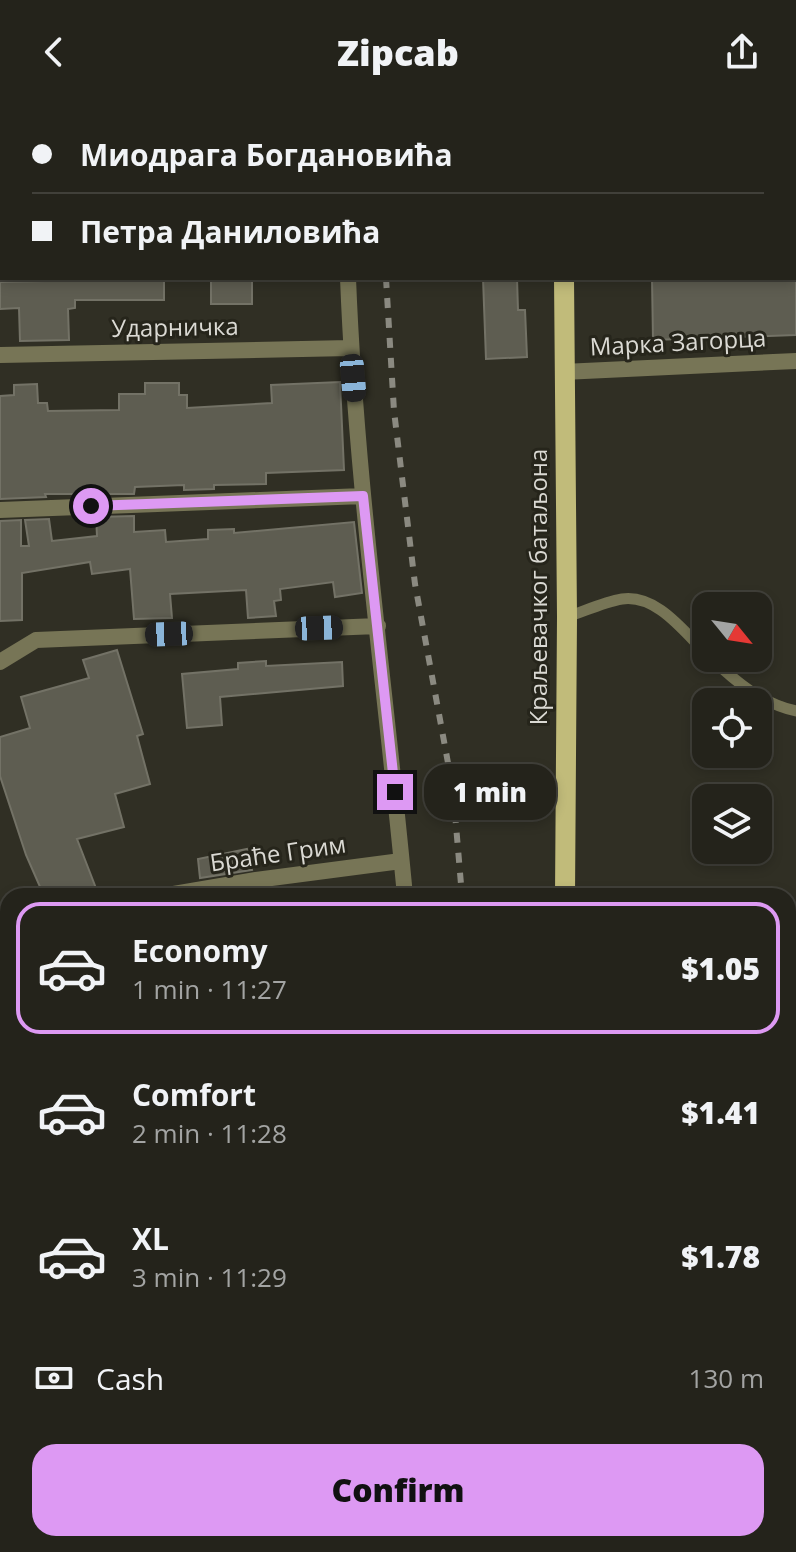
<!DOCTYPE html>
<meta charset="utf-8">
<style>
:root{--surface:#24231b;--page:#2c2b24;--text:#f1f3f6;--muted:#a3a4a3;--line:#41403a;--accent:#dd99f3}
body{margin:0;font-family:"Open Sans",sans-serif;background:var(--page);color:var(--text);height:100vh;display:flex;flex-direction:column;font-size:30px;white-space:nowrap}
*{box-sizing:border-box;margin:0}
p{font-size:26px;color:var(--muted)}
.icon{flex:none;width:44px;height:44px;fill:none;stroke:currentColor;stroke-width:2;stroke-linecap:round;stroke-linejoin:round}
.map{position:relative;flex:1;overflow:hidden}
.details{position:absolute;left:0px;top:784px;width:796px;height:664px;display:flex;flex-direction:column;background:var(--surface);border-radius:24px 24px 0 0;box-shadow:0 4px 12px #0003,0 0 0 2px var(--line)}
.details>*{flex:none}
.top-card{position:absolute;left:0px;top:0px;width:796px;height:176px;box-shadow:0 4px 12px #0003,0 0 0 2px var(--line);display:grid;align-content:center;height:176px;padding:0 32px;background:var(--surface)}
.needle{width:52px;rotate:120deg}
.controls{position:absolute;left:692px;top:488px;display:grid;gap:16px}
.controls a{display:grid;place-items:center;width:80px;height:80px;border-radius:16px;background:var(--surface);box-shadow:0 4px 12px #0003,0 0 0 2px var(--line);font-size:40px}
.end{position:absolute;width:36px;height:36px;margin:-18px;border:10px solid #dd99f3;background:#111;box-shadow:0 0 0 4px #111}
.from{border-radius:50%}
.bubble{position:absolute;height:56px;border-radius:24px;background:var(--surface);box-shadow:0 4px 12px #0003,0 0 0 2px var(--line);font-size:26px;font-weight:800;line-height:56px;text-align:center}
.car{position:absolute;width:24px;height:48px;margin:-24px -12px;border-radius:10px;box-shadow:0 0 6px 2px #0007;background:linear-gradient(#222 24%,#8ab4d8 0 40%,#222 0 76%,#8ab4d8 0 86%,#222 0)}
.top-card b{display:flex;align-items:center;gap:28px;height:76px;font-size:30px}
.top-card b+b{border-top:2px solid var(--line)}
.top-card i{width:20px;height:20px;background:var(--text)}
ul{padding:14px 0 0;list-style:none}
li{display:flex;align-items:center;gap:24px;height:132px;margin:0 16px 12px;padding:0 16px;border:4px solid transparent;border-radius:24px}
li div{flex:1}
li b{display:block;font-size:30px}
li em{font-style:normal;font-weight:800}
li.active{border-color:var(--accent)}
li>.icon{width:72px;height:72px;stroke-width:1.5}
.pay{display:flex;align-items:center;gap:20px;height:88px;padding:0 32px;font-size:30px}
.pay p{margin-inline-start:auto}
.button{display:flex;gap:16px;margin-top:auto;padding:16px 32px}
.button a{flex:1;height:92px;border-radius:24px;background:var(--accent);color:#111;font-size:32px;font-weight:800;line-height:92px;text-align:center}
header{display:flex;justify-content:space-between;align-items:center;height:104px;padding:0 32px;background:var(--surface);font-size:36px;font-weight:800}
.map>svg:first-child{display:block}
</style>
<header><svg class="icon" aria-label="back" viewBox="0 0 24 24"><path d="M15 5l-7 7 7 7"/></svg>Zipcab<svg class="icon" aria-label="share" viewBox="0 0 24 24"><path d="M12 15V3M7 8l5-5 5 5M5 13v7h14v-7"/></svg></header>
<div class="map">
<svg width="796" height="1448" viewBox="0 0 796 1448">
<rect width="100%" height="100%" fill="#302f24"/>
<g fill="none" stroke-linecap="round" stroke-linejoin="round">
<!-- stream -->
<path stroke="#27192c" stroke-width="9" d="M788,919L796,913
M100,1440L106,1448"/>
</g>
<!-- building -->
<path fill="#5e5d51" stroke="#737266" stroke-width="2" d="M46,174H164V196H75V204L68,205L69,236L20,237L19,204L0,205V178L46,177Z
M483,174H517L518,206H525L527,253L486,255Z
M652,174H796V231L653,236Z
M211,175H252V200H211Z
M340,278L344,366L266,369V380L214,381V385L184,386V381L135,383L134,390H45L46,393L0,395V292L14,291V281L37,280L38,299H47L48,307L119,306V290H145V279H179V291H187V304L272,299L271,281Z
M134,412V428L165,426L166,438L208,435V426L234,425V429L354,418L362,489L335,493L333,478L280,485L281,496L274,497L276,512L248,514L246,486L170,490L172,514L134,515L130,465L92,470L90,458L22,469V516L0,517V417L21,416V442H29L25,416L49,415L52,437L97,432L96,413Z
M117,546L143,630L137,632L150,680L115,690L124,723L77,735L99,792H44L26,751L0,672V633L30,624L21,593L89,574L83,556Z
M266,557V562L342,558L343,582L220,593L222,621L187,624L182,570L238,565V559Z
M247,745L252,766L200,774L198,755Z"/>
<g fill="none" stroke-linecap="round" stroke-linejoin="round">
<!-- lane -->
<path stroke="#777556" stroke-width="11" d="M567,513C585,507 604,498 622,495C657,490 684,528 706,549
M711,554C736,578 761,599 796,607"/>
<!-- street -->
<path stroke="#777556" stroke-width="16" d="M345,2V0
M794,53L796,52
M0,54H2
M348,174C356,381 386,586 405,792
M0,251L350,244
M563,268L796,257
M0,406L363,392
M0,558L36,536L378,522
M162,792L256,776L401,757
M477,1440L478,1448"/>
<!-- primary -->
<path stroke="#c1bb7a" stroke-width="20" d="M565,2V0
M564,174L567,513L565,792
M569,1440L570,1448"/>
<!-- rail -->
<path stroke="#8b8a81" stroke-width="6" stroke-dasharray="10 10" stroke-linecap="butt" d="M381,2V0
M386,174L394,307L415,480L453,686L462,792
M515,1440L516,1448"/>
</g>
<g fill="none" stroke-linecap="round" stroke-linejoin="round">
<!-- route -->
<path stroke="#dd99f3" stroke-width="10" d="M91,402L363,392L395,688"/>
</g>
<g text-anchor="middle" stroke-width="6" stroke-linejoin="round" paint-order="stroke">
<!-- street labels -->
<g font-size="24" fill="#dad9d3" stroke="#26251b">
<text transform="translate(175 224) rotate(-1)" y="8">Ударничка</text>
<text transform="translate(678 239) rotate(-3)" y="8">Марка Загорца</text>
<text transform="translate(539 483) rotate(-90)" y="8">Краљевачког батаљона</text>
<text transform="translate(278 750) rotate(-8)" y="8">Браће Грим</text>
</g>
</g>
</svg>
<div class="controls">
<a><svg class="needle" viewBox="-14 -14 28 28"><path d="M0-13l5 13h-10z" fill="#e53935"/><path d="M0 13l5-13h-10z" fill="#a3a4a3"/></svg></a>
<a><svg class="icon" aria-label="locate" viewBox="0 0 24 24"><circle cx="12" cy="12" r="6"/><path d="M12 2v4M12 18v4M2 12h4M18 12h4"/></svg></a>
<a><svg class="icon" aria-label="layers" viewBox="0 0 24 24"><path d="M12 4l9 5-9 5-9-5zM3 14l9 5 9-5"/></svg></a>
</div>
<i class="end from" style="left:91px;top:402px"></i>
<i class="end" style="left:395px;top:688px"></i>
<div class="bubble" style="left:424px;top:660px;width:132px">1 min</div>
<i class="car" style="left:353px;top:274px;rotate:175deg"></i>
<i class="car" style="left:319px;top:524px;rotate:88deg"></i>
<i class="car" style="left:169px;top:530px;rotate:268deg"></i>
<div class="top-card">
<b><i class="from"></i>Миодрага Богдановића</b>
<b><i></i>Петра Даниловића</b>
</div>
<section class="details">
<ul>
<li class="active"><svg class="icon" aria-label="car" viewBox="0 0 24 24"><path d="M5 17H2v-5l4-1 3-4h7l3 4 3 1v5h-3M9 17h6M6 11h13"/><circle cx="7" cy="17" r="2"/><circle cx="17" cy="17" r="2"/></svg><div><b>Economy</b><p>1 min · 11:27</p></div><em>$1.05</em></li>
<li><svg class="icon" aria-label="car" viewBox="0 0 24 24"><path d="M5 17H2v-5l4-1 3-4h7l3 4 3 1v5h-3M9 17h6M6 11h13"/><circle cx="7" cy="17" r="2"/><circle cx="17" cy="17" r="2"/></svg><div><b>Comfort</b><p>2 min · 11:28</p></div><em>$1.41</em></li>
<li><svg class="icon" aria-label="car" viewBox="0 0 24 24"><path d="M5 17H2v-5l4-1 3-4h7l3 4 3 1v5h-3M9 17h6M6 11h13"/><circle cx="7" cy="17" r="2"/><circle cx="17" cy="17" r="2"/></svg><div><b>XL</b><p>3 min · 11:29</p></div><em>$1.78</em></li>
</ul>
<div class="pay"><svg class="icon" aria-label="cash" viewBox="0 0 24 24"><path d="M3 7h18v10H3z"/><circle cx="12" cy="12" r="2"/></svg>Cash<p>130 m</p></div>
<div class="button"><a>Confirm</a></div>
</section>
</div>
